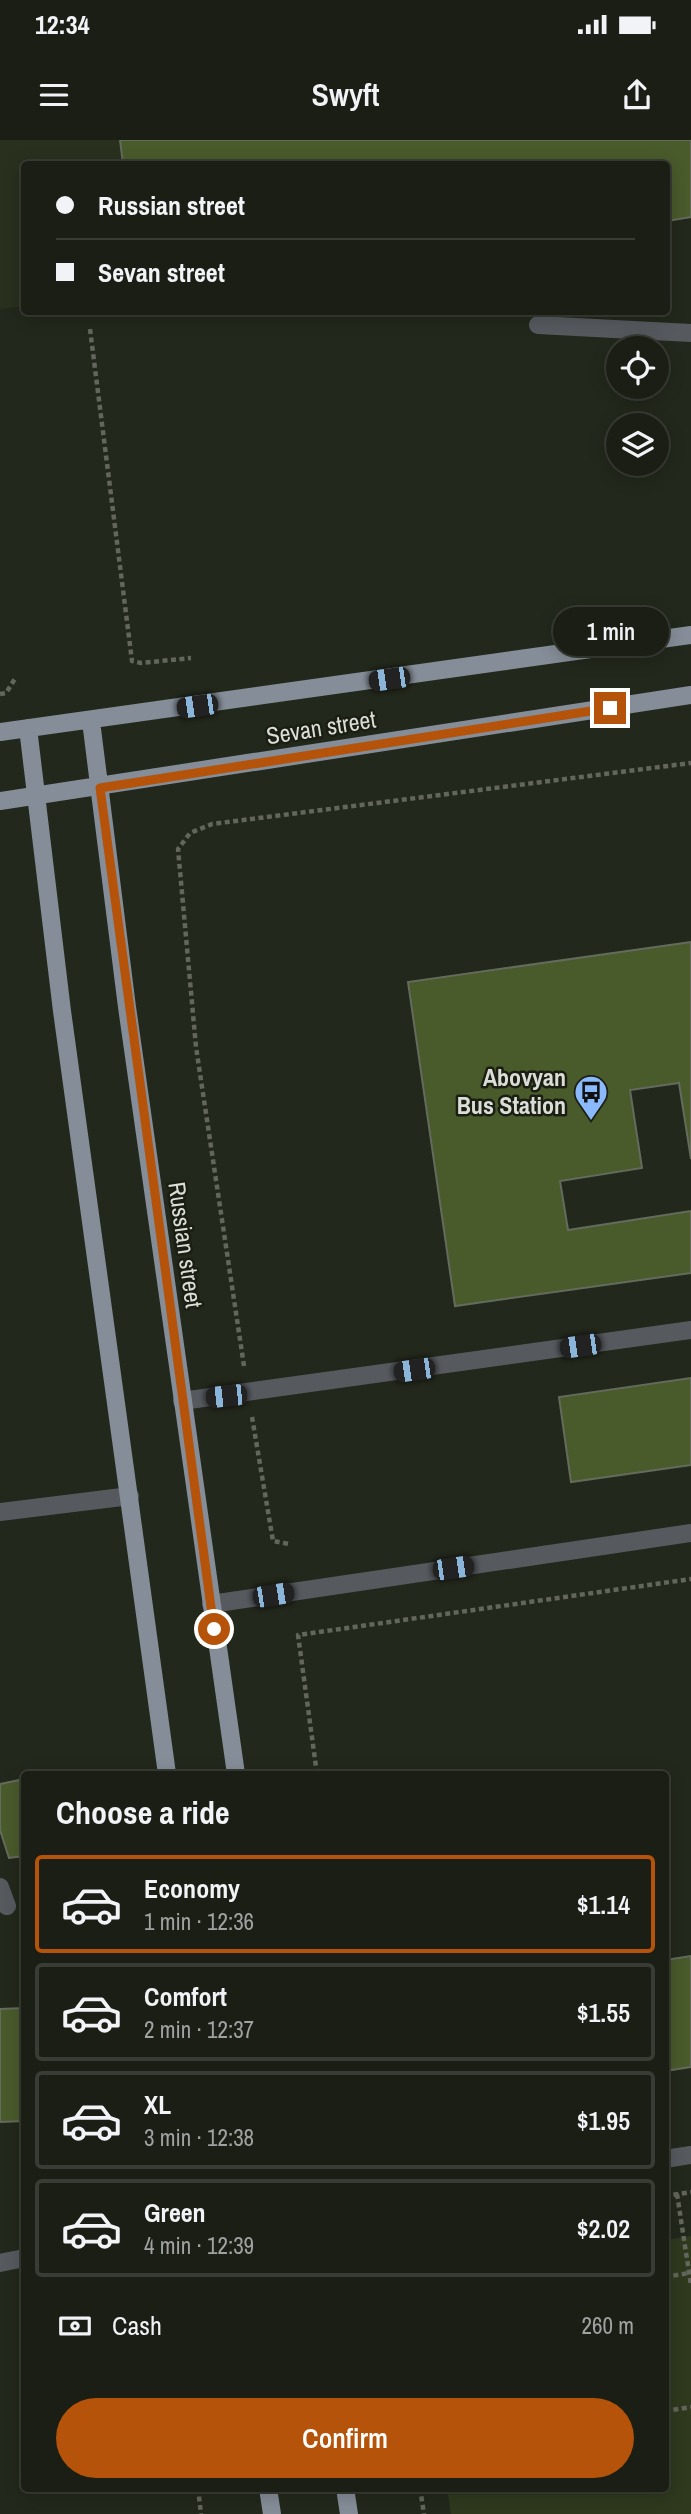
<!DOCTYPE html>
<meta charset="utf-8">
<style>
:root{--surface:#1a1e15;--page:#272b22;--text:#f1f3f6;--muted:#9fa2a0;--line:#383c34;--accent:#b45309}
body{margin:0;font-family:"Archivo Narrow",sans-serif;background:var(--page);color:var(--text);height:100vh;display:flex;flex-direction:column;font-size:26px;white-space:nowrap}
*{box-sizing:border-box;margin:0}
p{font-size:23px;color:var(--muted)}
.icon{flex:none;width:38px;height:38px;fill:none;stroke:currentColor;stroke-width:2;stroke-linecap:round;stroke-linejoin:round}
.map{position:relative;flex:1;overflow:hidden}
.drawer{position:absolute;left:21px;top:1631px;width:648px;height:721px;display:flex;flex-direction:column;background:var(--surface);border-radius:7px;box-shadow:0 4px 18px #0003,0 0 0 2px var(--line)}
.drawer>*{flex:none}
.guide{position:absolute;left:21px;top:21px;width:649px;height:154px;border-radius:7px;box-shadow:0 4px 18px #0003,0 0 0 2px var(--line);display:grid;align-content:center;height:154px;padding:0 35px;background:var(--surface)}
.tools{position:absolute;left:606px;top:196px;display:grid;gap:14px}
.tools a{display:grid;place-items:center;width:63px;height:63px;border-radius:50%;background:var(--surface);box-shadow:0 4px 18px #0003,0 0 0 2px var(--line);font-size:35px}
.end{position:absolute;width:32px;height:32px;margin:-16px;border:9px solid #b45309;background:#fff;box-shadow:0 0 0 4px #fff}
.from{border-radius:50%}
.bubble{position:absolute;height:49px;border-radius:24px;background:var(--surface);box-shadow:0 4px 18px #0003,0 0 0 2px var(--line);font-size:23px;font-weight:600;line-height:49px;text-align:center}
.car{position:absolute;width:21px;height:42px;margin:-21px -10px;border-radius:9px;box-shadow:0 0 5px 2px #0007;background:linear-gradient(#222 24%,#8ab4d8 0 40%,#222 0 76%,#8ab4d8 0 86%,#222 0)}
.guide b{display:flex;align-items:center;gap:24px;height:66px;font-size:26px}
.guide b+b{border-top:2px solid var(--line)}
.guide i{width:18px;height:18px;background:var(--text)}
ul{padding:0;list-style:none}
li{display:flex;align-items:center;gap:21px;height:98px;margin:0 14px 10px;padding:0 21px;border:4px solid var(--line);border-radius:7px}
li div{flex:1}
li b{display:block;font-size:26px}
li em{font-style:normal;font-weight:600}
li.selected{border-color:var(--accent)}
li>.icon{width:63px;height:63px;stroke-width:1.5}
h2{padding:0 35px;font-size:32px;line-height:84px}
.pay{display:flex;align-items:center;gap:18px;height:77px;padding:0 35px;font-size:26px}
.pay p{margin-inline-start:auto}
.action{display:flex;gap:14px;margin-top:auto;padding:14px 35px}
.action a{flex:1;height:80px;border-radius:42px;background:var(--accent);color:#fff;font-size:28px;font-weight:600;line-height:80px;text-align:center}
.status{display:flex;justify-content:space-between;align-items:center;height:49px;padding:0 35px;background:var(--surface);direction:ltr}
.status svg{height:19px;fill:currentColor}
header{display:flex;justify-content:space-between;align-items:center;height:91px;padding:0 35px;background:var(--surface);font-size:32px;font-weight:600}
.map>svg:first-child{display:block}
</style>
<div class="status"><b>12:34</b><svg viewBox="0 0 49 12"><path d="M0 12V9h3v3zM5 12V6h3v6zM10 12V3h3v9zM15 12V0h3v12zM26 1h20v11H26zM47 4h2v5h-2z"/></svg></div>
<header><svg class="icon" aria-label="menu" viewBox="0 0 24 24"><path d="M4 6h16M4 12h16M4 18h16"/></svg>Swyft<svg class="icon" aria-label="share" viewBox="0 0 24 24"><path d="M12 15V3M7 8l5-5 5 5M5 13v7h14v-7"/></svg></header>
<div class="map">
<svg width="691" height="2374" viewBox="0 0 691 2374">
<rect width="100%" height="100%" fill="#23281c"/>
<!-- built -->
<path fill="#29301e" d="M0,0H691V75L667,79V24H24V166L0,169Z"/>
<!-- green -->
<path fill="#2e391e" d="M691,2096V2374H451L447,2349L665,2348V2100Z"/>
<!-- building -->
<path fill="#495a2b" stroke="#646a5c" stroke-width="2" d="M120,0H691V77L667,81V24H123Z
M691,802V1019L679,943L630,950L642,1028L560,1041L568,1090L691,1071V1133L455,1166L408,842Z
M691,1238V1325L571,1342L559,1257Z
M24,1639V1716L9,1718L0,1690V1644Z
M691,1816V1927L665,1931V1820Z
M24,1868V1981L0,1982V1869Z"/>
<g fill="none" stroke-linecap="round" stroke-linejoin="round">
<!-- path -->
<path stroke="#62665c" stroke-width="4.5" stroke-dasharray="5 3.5" stroke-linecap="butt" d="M90,189L132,521L141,523L191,518
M0,554L6,553L16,537
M244,1226L196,907L178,709L190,693L212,684L691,623
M252,1277L273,1401L289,1404
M317,1634L298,1495L691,1439
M677,2054L691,2145
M665,2056L691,2052
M665,2137L689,2133
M665,2271L691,2267
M198,2348L201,2374
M420,2348L424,2374"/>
<!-- minor -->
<path stroke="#565a5f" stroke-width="18" d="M538,185L691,193
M182,1261L691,1190
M0,1372L130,1356
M211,1464L691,1393
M0,1747L7,1766
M665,2019L691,2015
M0,2123L24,2118"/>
<!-- major -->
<path stroke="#858d98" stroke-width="18" d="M91,581L127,867L236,1634
M28,588L62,871L167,1634
M0,592L691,495
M0,661L691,555
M268,2348L272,2374
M345,2348L349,2374"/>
</g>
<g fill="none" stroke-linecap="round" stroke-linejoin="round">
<!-- route -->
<path stroke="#b45309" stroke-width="9" d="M214,1489L100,648L610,568"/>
</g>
<!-- icons -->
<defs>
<symbol id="bus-pin" viewBox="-11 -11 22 30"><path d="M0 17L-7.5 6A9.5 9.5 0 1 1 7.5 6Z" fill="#8bbafc" stroke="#1a1e13"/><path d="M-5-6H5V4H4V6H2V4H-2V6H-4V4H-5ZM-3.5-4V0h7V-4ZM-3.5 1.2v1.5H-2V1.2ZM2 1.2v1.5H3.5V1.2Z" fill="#111"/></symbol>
</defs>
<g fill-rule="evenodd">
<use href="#bus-pin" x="572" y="933" width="38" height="52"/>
</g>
<g text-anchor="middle" stroke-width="5" stroke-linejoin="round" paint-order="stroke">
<!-- street labels -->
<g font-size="24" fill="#daded6" stroke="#1a1e13">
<text transform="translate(321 588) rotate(-9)" y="8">Sevan street</text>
<text transform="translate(185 1105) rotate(82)" y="8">Russian street</text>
</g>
<!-- poi labels -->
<g font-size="24" font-weight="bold" fill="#daded6" stroke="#1a1e13" text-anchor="end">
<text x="566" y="946">Abovyan<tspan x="566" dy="28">Bus Station</tspan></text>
</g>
</g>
</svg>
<div class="tools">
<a><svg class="icon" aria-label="locate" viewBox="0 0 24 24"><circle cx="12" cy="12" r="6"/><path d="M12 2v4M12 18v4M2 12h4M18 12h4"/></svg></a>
<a><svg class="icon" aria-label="layers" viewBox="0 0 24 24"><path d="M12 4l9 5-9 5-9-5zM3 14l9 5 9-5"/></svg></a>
</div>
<i class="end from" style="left:214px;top:1489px"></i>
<i class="end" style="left:610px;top:568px"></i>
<div class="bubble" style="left:553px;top:467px;width:116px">1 min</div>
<i class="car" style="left:389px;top:539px;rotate:262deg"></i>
<i class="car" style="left:197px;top:566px;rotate:262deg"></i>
<i class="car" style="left:580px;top:1206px;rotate:262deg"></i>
<i class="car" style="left:414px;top:1230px;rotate:262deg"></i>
<i class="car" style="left:226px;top:1256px;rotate:264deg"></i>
<i class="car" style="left:453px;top:1428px;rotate:82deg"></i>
<i class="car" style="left:273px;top:1455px;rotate:81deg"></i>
<div class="guide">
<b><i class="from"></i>Russian street</b>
<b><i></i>Sevan street</b>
</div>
<section class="drawer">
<h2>Choose a ride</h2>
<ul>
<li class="selected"><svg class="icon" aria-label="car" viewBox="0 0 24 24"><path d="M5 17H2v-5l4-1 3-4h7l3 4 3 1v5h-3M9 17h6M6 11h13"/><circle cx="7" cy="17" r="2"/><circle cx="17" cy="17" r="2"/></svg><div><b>Economy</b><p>1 min · 12:36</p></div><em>$1.14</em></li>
<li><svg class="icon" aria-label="car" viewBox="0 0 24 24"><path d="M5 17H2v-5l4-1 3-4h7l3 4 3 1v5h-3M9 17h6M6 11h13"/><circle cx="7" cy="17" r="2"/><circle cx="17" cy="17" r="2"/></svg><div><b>Comfort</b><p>2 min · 12:37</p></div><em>$1.55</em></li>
<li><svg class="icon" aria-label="car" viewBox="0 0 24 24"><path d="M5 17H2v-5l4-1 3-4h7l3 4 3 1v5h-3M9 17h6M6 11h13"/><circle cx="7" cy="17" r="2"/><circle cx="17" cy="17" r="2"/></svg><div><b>XL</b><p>3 min · 12:38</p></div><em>$1.95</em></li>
<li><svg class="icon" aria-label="car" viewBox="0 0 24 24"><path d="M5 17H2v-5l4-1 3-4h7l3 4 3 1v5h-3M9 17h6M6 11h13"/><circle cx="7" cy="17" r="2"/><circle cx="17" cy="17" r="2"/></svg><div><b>Green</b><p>4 min · 12:39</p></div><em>$2.02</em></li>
</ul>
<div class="pay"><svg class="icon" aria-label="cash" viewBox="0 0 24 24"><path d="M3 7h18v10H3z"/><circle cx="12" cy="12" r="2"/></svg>Cash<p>260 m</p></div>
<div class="action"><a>Confirm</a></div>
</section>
</div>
